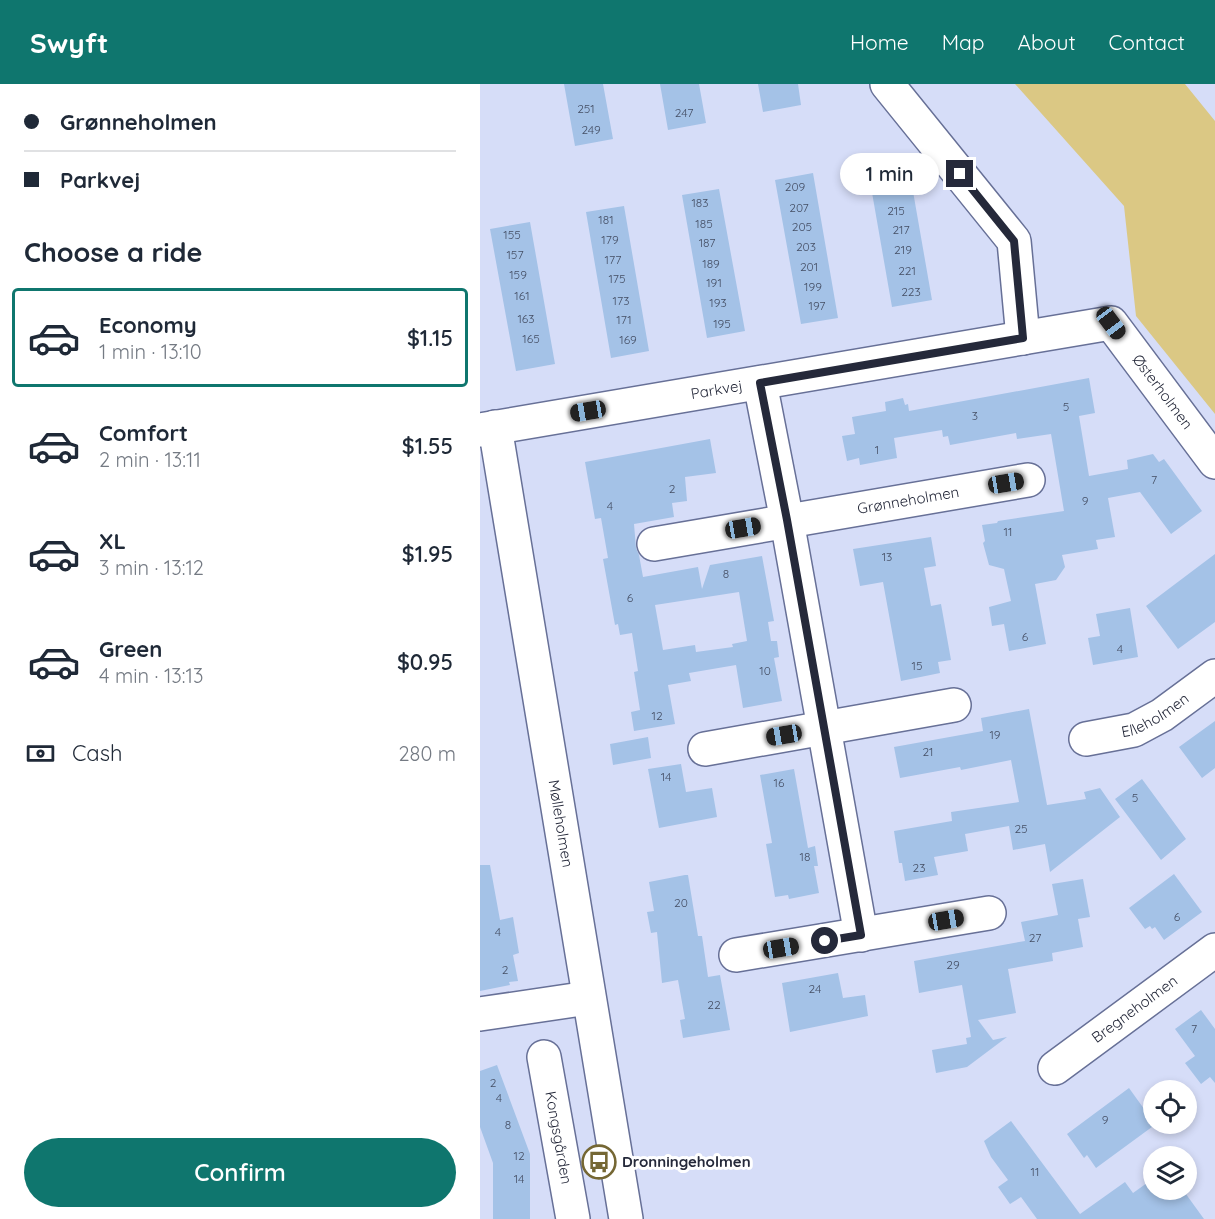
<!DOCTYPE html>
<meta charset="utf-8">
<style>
:root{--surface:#fff;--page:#f6f6f7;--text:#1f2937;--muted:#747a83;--line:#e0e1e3;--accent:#0f766e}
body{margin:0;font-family:Quicksand,sans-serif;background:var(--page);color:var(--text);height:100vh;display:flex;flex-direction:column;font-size:22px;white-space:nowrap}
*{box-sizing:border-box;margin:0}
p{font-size:20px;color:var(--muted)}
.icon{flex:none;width:33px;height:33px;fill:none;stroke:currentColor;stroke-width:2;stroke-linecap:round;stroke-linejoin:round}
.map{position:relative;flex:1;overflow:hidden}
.panel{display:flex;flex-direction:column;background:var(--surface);width:480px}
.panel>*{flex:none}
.hud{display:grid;align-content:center;height:132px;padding:0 24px;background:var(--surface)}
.tools{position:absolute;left:663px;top:996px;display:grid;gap:12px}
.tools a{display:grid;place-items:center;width:54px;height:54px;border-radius:50%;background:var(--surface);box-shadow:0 3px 9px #0003;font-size:30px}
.end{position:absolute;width:27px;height:27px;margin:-14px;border:8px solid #25293a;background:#fff;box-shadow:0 0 0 3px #fff}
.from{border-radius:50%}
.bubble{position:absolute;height:42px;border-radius:21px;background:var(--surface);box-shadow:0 3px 9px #0003;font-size:20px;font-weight:600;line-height:42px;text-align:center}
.car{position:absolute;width:18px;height:36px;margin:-18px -9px;border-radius:8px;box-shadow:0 0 4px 2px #0007;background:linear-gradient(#222 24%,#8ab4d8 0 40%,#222 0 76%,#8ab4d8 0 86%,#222 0)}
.hud b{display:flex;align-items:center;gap:21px;height:57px;font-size:22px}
.hud b+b{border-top:2px solid var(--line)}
.hud i{width:15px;height:15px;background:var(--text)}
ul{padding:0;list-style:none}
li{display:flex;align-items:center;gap:18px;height:99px;margin:0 12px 9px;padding:0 12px;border:3px solid transparent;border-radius:6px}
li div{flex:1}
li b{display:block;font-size:22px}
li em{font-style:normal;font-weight:600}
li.on{border-color:var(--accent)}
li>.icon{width:54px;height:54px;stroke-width:1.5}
h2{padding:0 24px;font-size:27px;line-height:72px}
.pay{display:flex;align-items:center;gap:15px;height:66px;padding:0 24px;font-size:22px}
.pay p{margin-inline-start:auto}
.button{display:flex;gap:12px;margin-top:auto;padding:12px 24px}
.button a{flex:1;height:69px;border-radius:36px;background:var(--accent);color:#fff;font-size:24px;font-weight:600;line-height:69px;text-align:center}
header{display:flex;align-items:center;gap:36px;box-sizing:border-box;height:84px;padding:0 30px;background:var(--accent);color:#fff}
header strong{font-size:28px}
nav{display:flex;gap:33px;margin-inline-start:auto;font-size:21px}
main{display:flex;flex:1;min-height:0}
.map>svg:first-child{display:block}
</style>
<header>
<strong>Swyft</strong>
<nav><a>Home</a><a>Map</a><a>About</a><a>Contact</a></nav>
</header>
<main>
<section class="panel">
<div class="hud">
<b><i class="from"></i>Grønneholmen</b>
<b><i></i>Parkvej</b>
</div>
<h2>Choose a ride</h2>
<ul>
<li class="on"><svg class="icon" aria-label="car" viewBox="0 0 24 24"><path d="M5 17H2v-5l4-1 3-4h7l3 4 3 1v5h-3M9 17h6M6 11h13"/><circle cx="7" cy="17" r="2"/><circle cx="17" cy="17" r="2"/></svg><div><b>Economy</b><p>1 min · 13:10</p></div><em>$1.15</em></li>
<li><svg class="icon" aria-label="car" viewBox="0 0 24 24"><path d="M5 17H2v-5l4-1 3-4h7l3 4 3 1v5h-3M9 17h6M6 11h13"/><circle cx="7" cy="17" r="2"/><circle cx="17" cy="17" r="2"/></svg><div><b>Comfort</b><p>2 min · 13:11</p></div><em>$1.55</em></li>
<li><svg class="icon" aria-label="car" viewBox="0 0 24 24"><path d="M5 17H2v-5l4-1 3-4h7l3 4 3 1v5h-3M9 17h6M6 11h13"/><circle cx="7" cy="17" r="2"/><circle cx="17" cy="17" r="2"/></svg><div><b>XL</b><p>3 min · 13:12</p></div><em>$1.95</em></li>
<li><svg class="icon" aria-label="car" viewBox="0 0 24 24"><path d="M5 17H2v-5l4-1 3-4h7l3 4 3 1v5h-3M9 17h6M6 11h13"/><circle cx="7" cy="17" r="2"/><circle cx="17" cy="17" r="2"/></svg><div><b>Green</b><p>4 min · 13:13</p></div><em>$0.95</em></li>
</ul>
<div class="pay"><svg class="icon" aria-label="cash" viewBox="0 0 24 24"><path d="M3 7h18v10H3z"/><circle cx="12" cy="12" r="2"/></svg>Cash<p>280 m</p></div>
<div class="button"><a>Confirm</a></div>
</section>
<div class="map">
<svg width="735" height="1135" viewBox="0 0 735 1135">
<rect width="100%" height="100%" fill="#d6ddf8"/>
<!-- green -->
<path fill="#dbc884" d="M535,0H705L735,37V330L656,232L644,122Z"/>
<!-- building -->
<path fill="#a4c2e7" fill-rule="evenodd" d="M84,0H123L133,55L95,62Z
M180,0H219L226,39L188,46Z
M278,0H318L321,21L283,28Z
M427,73L452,216L412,223L387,80Z
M333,89L358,234L321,240L295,96Z
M239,105L265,247L227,254L202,111Z
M144,122L169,267L131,274L106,128Z
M50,138L75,280L36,287L10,145Z
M609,294L615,329L599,332L609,392L648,385L647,376L673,370L679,378L684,375L722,427L691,450L660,408L628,414L635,453L616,456L618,465L582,471L585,483L576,496L555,500L566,560L529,567L524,540L512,542L509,523L531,517L524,485L509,481L503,459L505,457L502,441L517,439L518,437L584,427L571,350L537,355L536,349L470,361L468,352L463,353L462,346L414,354L417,374L380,381L379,374L367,377L362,352L375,350L372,333L406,327L405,318L423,314L425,321L428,320L429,327Z
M230,355L236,389L205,393L207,417L192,419L194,433L154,440L156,464L159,471L163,493L218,483L222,505L230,481L282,472L294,537L288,538L291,557H297L299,573L294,574L302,617L263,624L256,581L209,589L211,597L188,601L195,640L154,647L151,628L160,626L154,588L158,587L152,549L140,551L138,540L135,541L123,475L128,474L121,434L115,435L105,378ZM259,508L267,557L252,560L253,563L216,568L215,561L183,566L175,521Z
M451,453L456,482L444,484L451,522L461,520L471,576L458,578L460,589L421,597L403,498L380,502L373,465Z
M735,470V538L698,565L666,522Z
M650,524L658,573L613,581L608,554L620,552L616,530Z
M549,625L567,721L606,715L604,708L620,704L640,733L570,788L565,760L533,766L529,742L485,750L488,767L454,773L458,791L425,797L422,779H419L414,747L472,737L471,728L539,718L531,676L481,686L480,683L420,694L414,663L503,647L501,634Z
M735,637V684L722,694L699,663Z
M168,653L171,674L133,681L130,660Z
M201,680L206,708L232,704L237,733L179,744L168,685Z
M314,685L328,764L335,762L338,782H334L339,809L309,815L308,811L295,813L286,760L292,759L280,691Z
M662,695L706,755L681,776L635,715Z
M0,781H10L20,836L33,833L39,869L33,871L38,897L29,898L30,901L0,907Z
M694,790L722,828L684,856L675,843L672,845L670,842L665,845L649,824Z
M205,791H208L218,852H222L228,893L240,891L250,946L203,954L200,936L205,935L198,896L182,899L177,848L171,849L167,828L174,827L169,798Z
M603,795L610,833L598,835L603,863L572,869L573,877L528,885L536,929L498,936L513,956L527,953L487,983L456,989L452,966L487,960L486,954L491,953L482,901L439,909L434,877L545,857L541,838L578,831L572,800Z
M358,889L363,914L385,911L388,932L310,948L302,899Z
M721,926L735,945V999L730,993L721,1000L705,979L715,972L695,945Z
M17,981L50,1070V1135H13V1079L0,1043V987Z
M649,1004L672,1036L668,1040H676L616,1084L607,1071L604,1074L587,1050Z
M531,1037L600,1130L645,1098L653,1109L674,1094V1106H703L724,1135H557L541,1113L530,1120L518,1103L528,1096L511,1073L504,1057Z"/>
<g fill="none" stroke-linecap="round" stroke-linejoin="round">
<defs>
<g id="minor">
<path d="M407,0L534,157L543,254"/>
<path d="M280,299L307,437L381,851"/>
<path id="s1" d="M15,343L146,1135"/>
<path id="s2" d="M0,346L631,239L735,378"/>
<path id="s3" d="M174,460L548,396"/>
<path id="s4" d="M606,655L654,646L682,631L735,592"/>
<path d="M225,665L474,621"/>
<path d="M256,871L509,829"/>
<path d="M0,930L108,914"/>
<path id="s5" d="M64,973L93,1135"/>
<path id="s6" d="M575,984L735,866"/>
</g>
</defs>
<!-- minor casing -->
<use href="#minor" stroke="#677097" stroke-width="36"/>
<!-- minor -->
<use href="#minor" stroke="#fff" stroke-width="33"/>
</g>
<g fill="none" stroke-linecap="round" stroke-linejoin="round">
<!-- route -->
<path stroke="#25293a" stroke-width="8" d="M345,857L381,851L307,436L280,299L543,254L534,157L480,90"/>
</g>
<!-- icons -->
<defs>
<symbol id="bus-ring" viewBox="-11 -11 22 22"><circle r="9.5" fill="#fff" stroke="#756734" stroke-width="1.5"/><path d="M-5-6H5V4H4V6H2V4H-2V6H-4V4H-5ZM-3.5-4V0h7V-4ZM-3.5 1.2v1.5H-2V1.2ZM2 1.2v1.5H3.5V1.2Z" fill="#756734"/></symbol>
</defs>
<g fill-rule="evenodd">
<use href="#bus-ring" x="100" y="1059" width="38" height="38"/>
</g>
<g text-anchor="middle" stroke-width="6" stroke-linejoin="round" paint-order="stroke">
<!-- number labels -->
<g font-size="12" fill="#454f65">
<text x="106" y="29">251</text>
<text x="204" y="33">247</text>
<text x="111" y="50">249</text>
<text x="315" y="107">209</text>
<text x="220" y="123">183</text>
<text x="319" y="128">207</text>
<text x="416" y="131">215</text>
<text x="126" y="140">181</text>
<text x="224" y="144">185</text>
<text x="322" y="147">205</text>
<text x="421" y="150">217</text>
<text x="32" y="155">155</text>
<text x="130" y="160">179</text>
<text x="227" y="163">187</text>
<text x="326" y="167">203</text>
<text x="423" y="170">219</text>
<text x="35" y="175">157</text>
<text x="133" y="180">177</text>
<text x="231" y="184">189</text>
<text x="329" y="187">201</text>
<text x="427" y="191">221</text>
<text x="38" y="195">159</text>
<text x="137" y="199">175</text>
<text x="234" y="203">191</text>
<text x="333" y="207">199</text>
<text x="431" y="212">223</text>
<text x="42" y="216">161</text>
<text x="141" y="221">173</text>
<text x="238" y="223">193</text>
<text x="337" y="226">197</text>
<text x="46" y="239">163</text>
<text x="144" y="240">171</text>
<text x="242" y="244">195</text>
<text x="51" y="259">165</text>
<text x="148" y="260">169</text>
<text x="586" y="327">5</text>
<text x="495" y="336">3</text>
<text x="397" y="370">1</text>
<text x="674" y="400">7</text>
<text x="192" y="409">2</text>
<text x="605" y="421">9</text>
<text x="130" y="426">4</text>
<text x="528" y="452">11</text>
<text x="407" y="477">13</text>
<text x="246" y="494">8</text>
<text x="150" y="518">6</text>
<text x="545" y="557">6</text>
<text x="640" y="569">4</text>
<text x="437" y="586">15</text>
<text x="285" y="591">10</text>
<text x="177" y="636">12</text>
<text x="515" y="655">19</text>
<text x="448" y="672">21</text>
<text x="186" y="697">14</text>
<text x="299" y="703">16</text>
<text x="655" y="718">5</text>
<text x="541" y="749">25</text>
<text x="325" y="777">18</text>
<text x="439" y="788">23</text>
<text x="201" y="823">20</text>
<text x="697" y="837">6</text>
<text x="18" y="852">4</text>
<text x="555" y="858">27</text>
<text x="473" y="885">29</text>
<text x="25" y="890">2</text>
<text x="335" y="909">24</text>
<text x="234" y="925">22</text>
<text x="714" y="949">7</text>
<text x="13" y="1003">2</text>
<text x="19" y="1018">4</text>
<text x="625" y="1040">9</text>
<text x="28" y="1045">8</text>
<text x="39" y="1076">12</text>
<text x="555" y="1092">11</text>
<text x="39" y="1099">14</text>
</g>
<!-- street labels -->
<g font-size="15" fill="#25293a" stroke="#fff">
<text dy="5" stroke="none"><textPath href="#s2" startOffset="240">Parkvej</textPath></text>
<text dy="5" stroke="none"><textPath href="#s2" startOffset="726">Østerholmen</textPath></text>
<text dy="5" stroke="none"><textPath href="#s3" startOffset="258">Grønneholmen</textPath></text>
<text dy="5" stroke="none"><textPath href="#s4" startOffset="74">Elleholmen</textPath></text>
<text dy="5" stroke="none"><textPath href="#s1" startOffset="402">Mølleholmen</textPath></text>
<text dy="5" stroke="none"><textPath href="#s6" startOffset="99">Bregneholmen</textPath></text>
<text dy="5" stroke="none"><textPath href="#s5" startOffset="82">Kongsgården</textPath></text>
</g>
<!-- poi labels -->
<g font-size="15" font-weight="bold" fill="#25293a" stroke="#fff" text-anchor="start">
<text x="142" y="1083">Dronningeholmen</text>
</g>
</g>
</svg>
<div class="tools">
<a><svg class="icon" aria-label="locate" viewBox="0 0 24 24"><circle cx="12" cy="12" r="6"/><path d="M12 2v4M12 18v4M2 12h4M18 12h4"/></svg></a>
<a><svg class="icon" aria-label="layers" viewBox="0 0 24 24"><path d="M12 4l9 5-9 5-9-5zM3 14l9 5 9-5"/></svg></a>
</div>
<i class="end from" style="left:345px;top:857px"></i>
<i class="end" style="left:480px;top:90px"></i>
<div class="bubble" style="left:360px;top:69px;width:99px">1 min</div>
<i class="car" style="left:631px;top:239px;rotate:143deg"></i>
<i class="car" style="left:108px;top:327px;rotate:260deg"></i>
<i class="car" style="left:526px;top:399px;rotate:81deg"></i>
<i class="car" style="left:263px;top:444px;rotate:80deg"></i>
<i class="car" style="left:304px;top:651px;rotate:260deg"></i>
<i class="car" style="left:466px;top:836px;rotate:80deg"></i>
<i class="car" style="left:301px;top:864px;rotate:81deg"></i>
</div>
</main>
